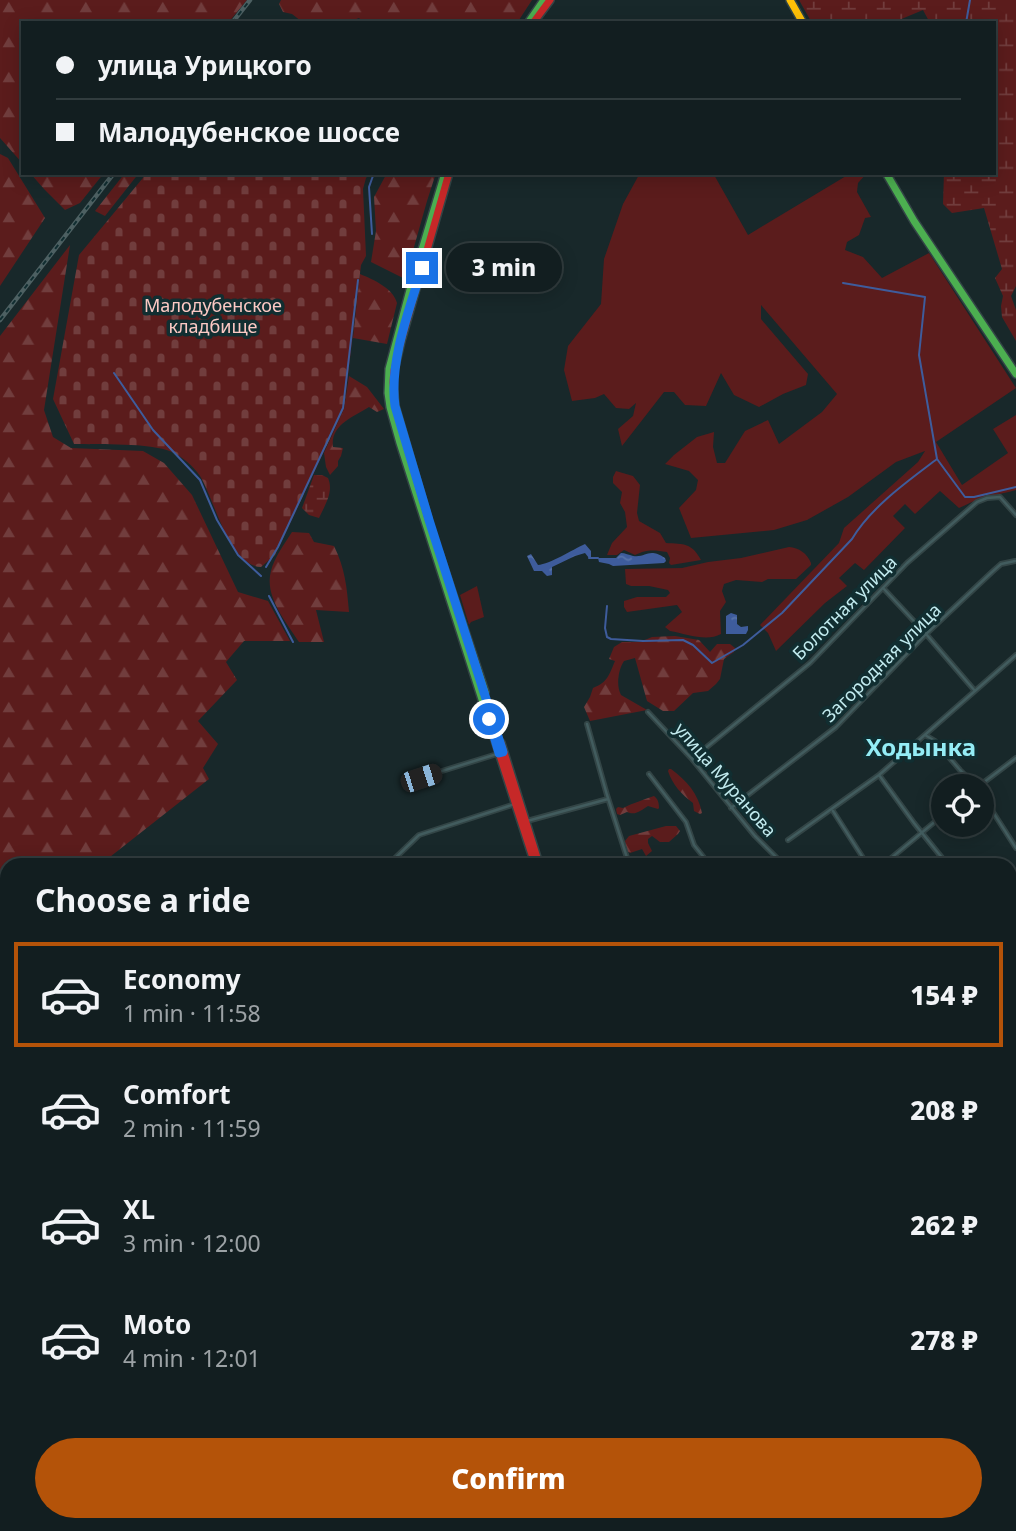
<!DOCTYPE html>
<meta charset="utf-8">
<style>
:root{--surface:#121e20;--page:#1b2729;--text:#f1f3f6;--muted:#9ca2a5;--line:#313c3e;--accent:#b45309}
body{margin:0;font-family:"Noto Sans",sans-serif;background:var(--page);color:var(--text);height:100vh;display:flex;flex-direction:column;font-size:26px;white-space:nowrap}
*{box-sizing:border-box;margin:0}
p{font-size:23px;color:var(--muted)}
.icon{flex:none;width:38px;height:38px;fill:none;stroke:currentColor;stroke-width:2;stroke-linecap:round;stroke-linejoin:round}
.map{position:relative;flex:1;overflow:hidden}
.side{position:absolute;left:0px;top:858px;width:1017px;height:674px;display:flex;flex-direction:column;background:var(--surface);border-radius:21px 21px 0 0;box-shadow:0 4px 18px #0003,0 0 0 2px var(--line)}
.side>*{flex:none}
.guide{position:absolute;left:21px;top:21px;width:975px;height:154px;border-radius:0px;box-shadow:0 4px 18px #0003,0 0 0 2px var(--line);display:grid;align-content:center;height:154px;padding:0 35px;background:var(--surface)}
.buttons{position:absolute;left:931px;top:774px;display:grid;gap:14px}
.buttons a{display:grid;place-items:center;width:63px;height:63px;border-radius:50%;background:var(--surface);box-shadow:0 4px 18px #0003,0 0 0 2px var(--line);font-size:35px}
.end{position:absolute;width:32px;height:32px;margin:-16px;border:9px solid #1a73e8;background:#fff;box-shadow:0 0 0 4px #fff}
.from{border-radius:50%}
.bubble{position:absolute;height:49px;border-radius:24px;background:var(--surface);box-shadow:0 4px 18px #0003,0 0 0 2px var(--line);font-size:23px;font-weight:800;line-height:49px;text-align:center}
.car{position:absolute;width:21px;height:42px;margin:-21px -10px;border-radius:9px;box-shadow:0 0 5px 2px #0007;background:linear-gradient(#222 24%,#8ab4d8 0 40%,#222 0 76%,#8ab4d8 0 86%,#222 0)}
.guide b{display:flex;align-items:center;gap:24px;height:66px;font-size:26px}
.guide b+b{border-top:2px solid var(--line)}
.guide i{width:18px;height:18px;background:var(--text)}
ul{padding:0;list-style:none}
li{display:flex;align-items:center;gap:21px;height:105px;margin:0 14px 10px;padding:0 21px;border:4px solid transparent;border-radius:0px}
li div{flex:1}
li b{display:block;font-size:26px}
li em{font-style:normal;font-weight:800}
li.active{border-color:var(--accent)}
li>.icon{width:63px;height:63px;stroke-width:1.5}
h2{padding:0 35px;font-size:32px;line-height:84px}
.primary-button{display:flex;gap:14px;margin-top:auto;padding:14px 35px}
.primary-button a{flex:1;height:80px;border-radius:42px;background:var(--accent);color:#fff;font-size:28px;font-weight:800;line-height:80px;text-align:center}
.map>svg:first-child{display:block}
</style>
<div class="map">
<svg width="1016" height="1531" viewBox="0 0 1016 1531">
<defs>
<pattern id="forest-firs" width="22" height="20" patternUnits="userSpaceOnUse" patternTransform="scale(1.75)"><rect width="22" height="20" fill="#5b1c1c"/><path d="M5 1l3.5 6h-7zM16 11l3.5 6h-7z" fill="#713d3d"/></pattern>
<pattern id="wetland-marsh" width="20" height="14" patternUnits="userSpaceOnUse" patternTransform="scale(1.75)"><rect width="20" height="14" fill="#5b1c1c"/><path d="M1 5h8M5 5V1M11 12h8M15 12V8" fill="none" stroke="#713d3d"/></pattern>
<pattern id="cemetery-stones" width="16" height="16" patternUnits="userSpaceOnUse" patternTransform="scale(1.75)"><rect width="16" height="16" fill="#5b1c1c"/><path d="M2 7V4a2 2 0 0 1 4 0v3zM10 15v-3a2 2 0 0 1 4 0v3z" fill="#713d3d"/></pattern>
<pattern id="water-ripples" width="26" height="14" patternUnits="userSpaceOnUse" patternTransform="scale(1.75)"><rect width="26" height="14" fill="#3e5c9c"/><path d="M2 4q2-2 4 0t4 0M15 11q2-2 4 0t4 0" fill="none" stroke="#5874aa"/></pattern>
</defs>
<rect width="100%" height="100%" fill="#18282a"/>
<!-- green -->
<path fill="#5b1c1c" d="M640,173H713L748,235L851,173H867L858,183L857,192L871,217L865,218L859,235L847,242L845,250L863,257L882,278L929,253L1016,388L936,442L962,485L1008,453L993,429L1016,415V490C1006,493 997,494 987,497C977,499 968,504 959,508L940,491L915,514L905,504L893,516L905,528L864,570L855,563L839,578L847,586L825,603L776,651L768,633L760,625L839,543L844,528L918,462L925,451L896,462L848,497L807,520L774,530L691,538L679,508L696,490L698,480L689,471L665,464L674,455L697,437L714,432L713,447L717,463H725L745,431L768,420L779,444L822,412L837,394L761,305V319L808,374L806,385L783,394L759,407L734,395L721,373L706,406L685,405L674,392H664L622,446L618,429L633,416L636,403L629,409L616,408L604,394L595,398L572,401L564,370L568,346L601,304L604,259L623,204Z
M616,471L633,476L640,485L637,513L639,521L660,533L666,543C684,544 692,543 701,560L671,565L669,563L670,558L667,552C654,550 647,549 635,555L624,550L617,555H607L612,543L627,527L625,512L620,503L622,492L613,483V477Z
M789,547C799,548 807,553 811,563V565L796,579H768L762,582L736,580L724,584L722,591L726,602L720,611L721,634C707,642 686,634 670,631L665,627L682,612L677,605L627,612L624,607V601L637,597H666L670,593L668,590L649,586H631L626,584L625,569L682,568L708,562L741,558Z
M477,586L484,617L471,622L469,625L460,595Z"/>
<!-- forest -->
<path fill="url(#forest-firs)" d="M0,0H247L228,23H23V164L0,138Z
M281,0H532L517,23H364L359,18L345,23H300L301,21L292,14L283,12L279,4Z
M0,154L8,158L45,218L0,286Z
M30,173H104L80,203L65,210L44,189Z
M125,173H139L105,216L95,211Z
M387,173H436L427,201L405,279L371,262L376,231L374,197Z
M70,245L44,410L53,437L71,448L143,451L164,463L192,495L238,592L268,601L290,641H244L226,662L237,680L198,721L218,744L203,768L209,779L101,864H7V984L0,986V336Z
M360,274C374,280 393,288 397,303L387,344L353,338Z
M349,376L367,387L384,409L377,412L369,407C353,417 330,425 333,447L343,448L341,456L338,461V466L330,475L326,467L324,453L344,409Z
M292,532L309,533L314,542L334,546C345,568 347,588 349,612L316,610L324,642H299C286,622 264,596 271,571C274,558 285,543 292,532Z
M675,636L699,640L710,652L717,644H730L735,648L734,652L724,659L720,679L716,684L708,691L693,693L674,711H663L647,701L635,658L624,661C618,670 616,686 621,695L647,710L590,721L584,707L590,697L593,688C608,682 609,675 615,661L609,659L614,647L622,642H640L652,637Z
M669,769H671C687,781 698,793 702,813L700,814L694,811L693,803C682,795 672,784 668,771Z
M654,796C658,799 659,803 659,808L658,809L648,806C641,810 636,816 627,812L620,815L617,814L616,809L618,807L623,808C633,803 643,800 654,796Z
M666,826H676L680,831L678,834L669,842H660L652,836L648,839V843L652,851L646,856L642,849L630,853L627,851L625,841L629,836Z
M903,1524H962L955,1531H905Z"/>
<!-- wetland -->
<path fill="url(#wetland-marsh)" d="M799,0H1016V286L1011,296L1016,310V341L1002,317L1001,306L1003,296L995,278L1002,269L984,208L952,213L943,204L944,173H994V23H930L923,10L892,23H812Z
M314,475H322L328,478C334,492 325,505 319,518L309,515L302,508Z
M0,1068L7,1077V1135H0Z"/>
<!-- cemetery -->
<path fill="url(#cemetery-stones)" d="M147,173H370L366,178L363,189L366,256L361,265L344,409L275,555L261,567C229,566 214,498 200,476C193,466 183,457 172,452C149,442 100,445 74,444L53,399L79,255Z"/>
<!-- water -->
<path fill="url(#water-ripples)" d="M585,544L591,551V557L589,558L585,553L575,556L552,567V575L547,576L542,571H534L527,556L531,554L538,565C550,564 572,550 585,544Z
M621,553C625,553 629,555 633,556C647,558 648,547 665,558L666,561L664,563L613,566L609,564L599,562L598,558H616Z
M731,613L737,615V624L741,627L748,626V630L746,634H726V616Z
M1016,1477V1519L1006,1531H955L962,1524H1010V1480Z"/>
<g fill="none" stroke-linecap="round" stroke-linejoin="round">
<!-- stream -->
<path stroke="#3e5c9c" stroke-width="2" d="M966,23L970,0
M372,234L369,187L374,173
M843,283L925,297L919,355L937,459
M114,373L153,430L200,480L217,520L238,555L261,576
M589,558H598
M266,567L278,547L343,408L358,280
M269,596L293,642
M607,606L605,628L607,637L611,639L643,641L683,640L693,645L712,663L743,645L782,613L852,539C871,507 908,481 937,459L965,497H974L1016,487
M0,1319H7"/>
<defs>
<path id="street" d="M884,589L926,634L975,691
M648,712L692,759L755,836L783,864
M587,724L607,795L629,864
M925,735L935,741L960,770L976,786
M692,759L810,663L907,563L977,502L987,498L1000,497L1016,515
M649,774L686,822L694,845L709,864
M879,775L914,823L947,864
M413,780L497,754
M979,786L1016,758
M982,795L1016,848
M731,808L836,727L926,634L992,572L1001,564L1015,561
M833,811L867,864
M527,821L608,799
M788,840L879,775L1016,655
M389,864L419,835L515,804
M628,864L639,862L640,864
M884,864L943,815
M1010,898L1016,893
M1010,944L1016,952
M0,994L7,991
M0,1058L7,1053
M0,1066L7,1074
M1010,1148L1016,1143
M0,1312H7
M0,1394H7
M0,1422H7
M0,1450H7
M0,1482H7
M0,1513H7
M96,1524L98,1531
M667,1531V1524"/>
<path id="fast" d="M528,23L544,0
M445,173L410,290L389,369L388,393L390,407L400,443L494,737
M886,173L914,221L1016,374
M439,553L485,692
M1010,1009L1016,1004
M213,1531L222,1528L227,1531"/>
<path id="slow" d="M790,0L803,23
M1010,1376L1016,1369
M269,1531L337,1527L638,1531"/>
<path id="jam" d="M533,23L550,0
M428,519L395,406L393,382L394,370L401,341L449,173
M494,737L535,864
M501,743L539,864
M569,1524V1531
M994,1524L1000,1531
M715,1531L787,1524"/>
</defs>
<!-- street casing -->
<use href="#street" stroke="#334546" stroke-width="6"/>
<!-- fast casing -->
<use href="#fast" stroke="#334546" stroke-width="10"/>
<!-- slow casing -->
<use href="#slow" stroke="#334546" stroke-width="10"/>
<!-- jam casing -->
<use href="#jam" stroke="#334546" stroke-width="10"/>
<!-- street -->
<use href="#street" stroke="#425c5e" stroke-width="2.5"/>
<!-- fast -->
<use href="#fast" stroke="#4caf50" stroke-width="7"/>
<!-- slow -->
<use href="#slow" stroke="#ffc107" stroke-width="7"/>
<!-- jam -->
<use href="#jam" stroke="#c62828" stroke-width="7"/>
<defs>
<path id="rail" d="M232,23L250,0
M0,320L114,173"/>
</defs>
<!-- rail casing -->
<use href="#rail" stroke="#4d6062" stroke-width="4.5"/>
<!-- rail -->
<use href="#rail" stroke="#112e31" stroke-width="2" stroke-dasharray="5" stroke-linecap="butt"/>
</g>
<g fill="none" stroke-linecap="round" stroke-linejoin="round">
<!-- route -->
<path stroke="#1a73e8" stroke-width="9" d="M422,268C409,310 389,362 395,406L429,520L503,752L499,753L489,719"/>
</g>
<g text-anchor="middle" stroke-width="7" stroke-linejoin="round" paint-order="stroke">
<!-- park labels -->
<g font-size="18" fill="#fcc9c4" stroke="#112e31">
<text x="213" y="312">Малодубенское<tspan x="213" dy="21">кладбище</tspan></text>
</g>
<!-- street labels -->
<g font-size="18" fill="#c2ebef" stroke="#112e31">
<text transform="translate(845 608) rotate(-45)" y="6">Болотная улица</text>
<text transform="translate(882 663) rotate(-45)" y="6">Загородная улица</text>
<text transform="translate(725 780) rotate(49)" y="6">улица Муранова</text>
</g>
<!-- district labels -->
<g font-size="24" font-weight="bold" fill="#94edf6" stroke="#112e31">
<text x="921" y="756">Ходынка</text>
</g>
</g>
</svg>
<div class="buttons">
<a><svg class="icon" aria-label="locate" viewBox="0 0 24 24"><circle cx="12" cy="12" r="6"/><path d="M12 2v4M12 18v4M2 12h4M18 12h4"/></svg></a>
</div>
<i class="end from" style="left:489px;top:719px"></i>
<i class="end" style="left:422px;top:268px"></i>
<div class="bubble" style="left:446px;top:243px;width:116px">3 min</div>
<i class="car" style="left:421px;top:778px;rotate:72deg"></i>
<div class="guide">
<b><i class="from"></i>улица Урицкого</b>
<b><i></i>Малодубенское шоссе</b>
</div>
<section class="side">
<h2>Choose a ride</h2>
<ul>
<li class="active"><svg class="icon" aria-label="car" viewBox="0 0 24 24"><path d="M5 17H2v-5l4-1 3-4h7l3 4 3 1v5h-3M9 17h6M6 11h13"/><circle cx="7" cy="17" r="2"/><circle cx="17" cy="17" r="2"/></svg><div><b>Economy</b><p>1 min · 11:58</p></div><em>154 ₽</em></li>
<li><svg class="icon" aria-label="car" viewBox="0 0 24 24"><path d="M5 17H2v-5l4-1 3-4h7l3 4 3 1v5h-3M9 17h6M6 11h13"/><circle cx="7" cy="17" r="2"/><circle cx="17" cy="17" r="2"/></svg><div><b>Comfort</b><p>2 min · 11:59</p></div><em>208 ₽</em></li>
<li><svg class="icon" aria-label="car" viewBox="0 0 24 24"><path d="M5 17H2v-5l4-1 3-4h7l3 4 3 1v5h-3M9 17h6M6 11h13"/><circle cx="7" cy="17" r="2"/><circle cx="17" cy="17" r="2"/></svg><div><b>XL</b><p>3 min · 12:00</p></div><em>262 ₽</em></li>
<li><svg class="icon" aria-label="car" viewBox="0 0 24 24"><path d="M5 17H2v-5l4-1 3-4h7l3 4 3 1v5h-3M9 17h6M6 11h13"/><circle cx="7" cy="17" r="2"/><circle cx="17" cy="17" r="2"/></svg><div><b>Moto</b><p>4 min · 12:01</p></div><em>278 ₽</em></li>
</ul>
<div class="primary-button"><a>Confirm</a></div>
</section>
</div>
